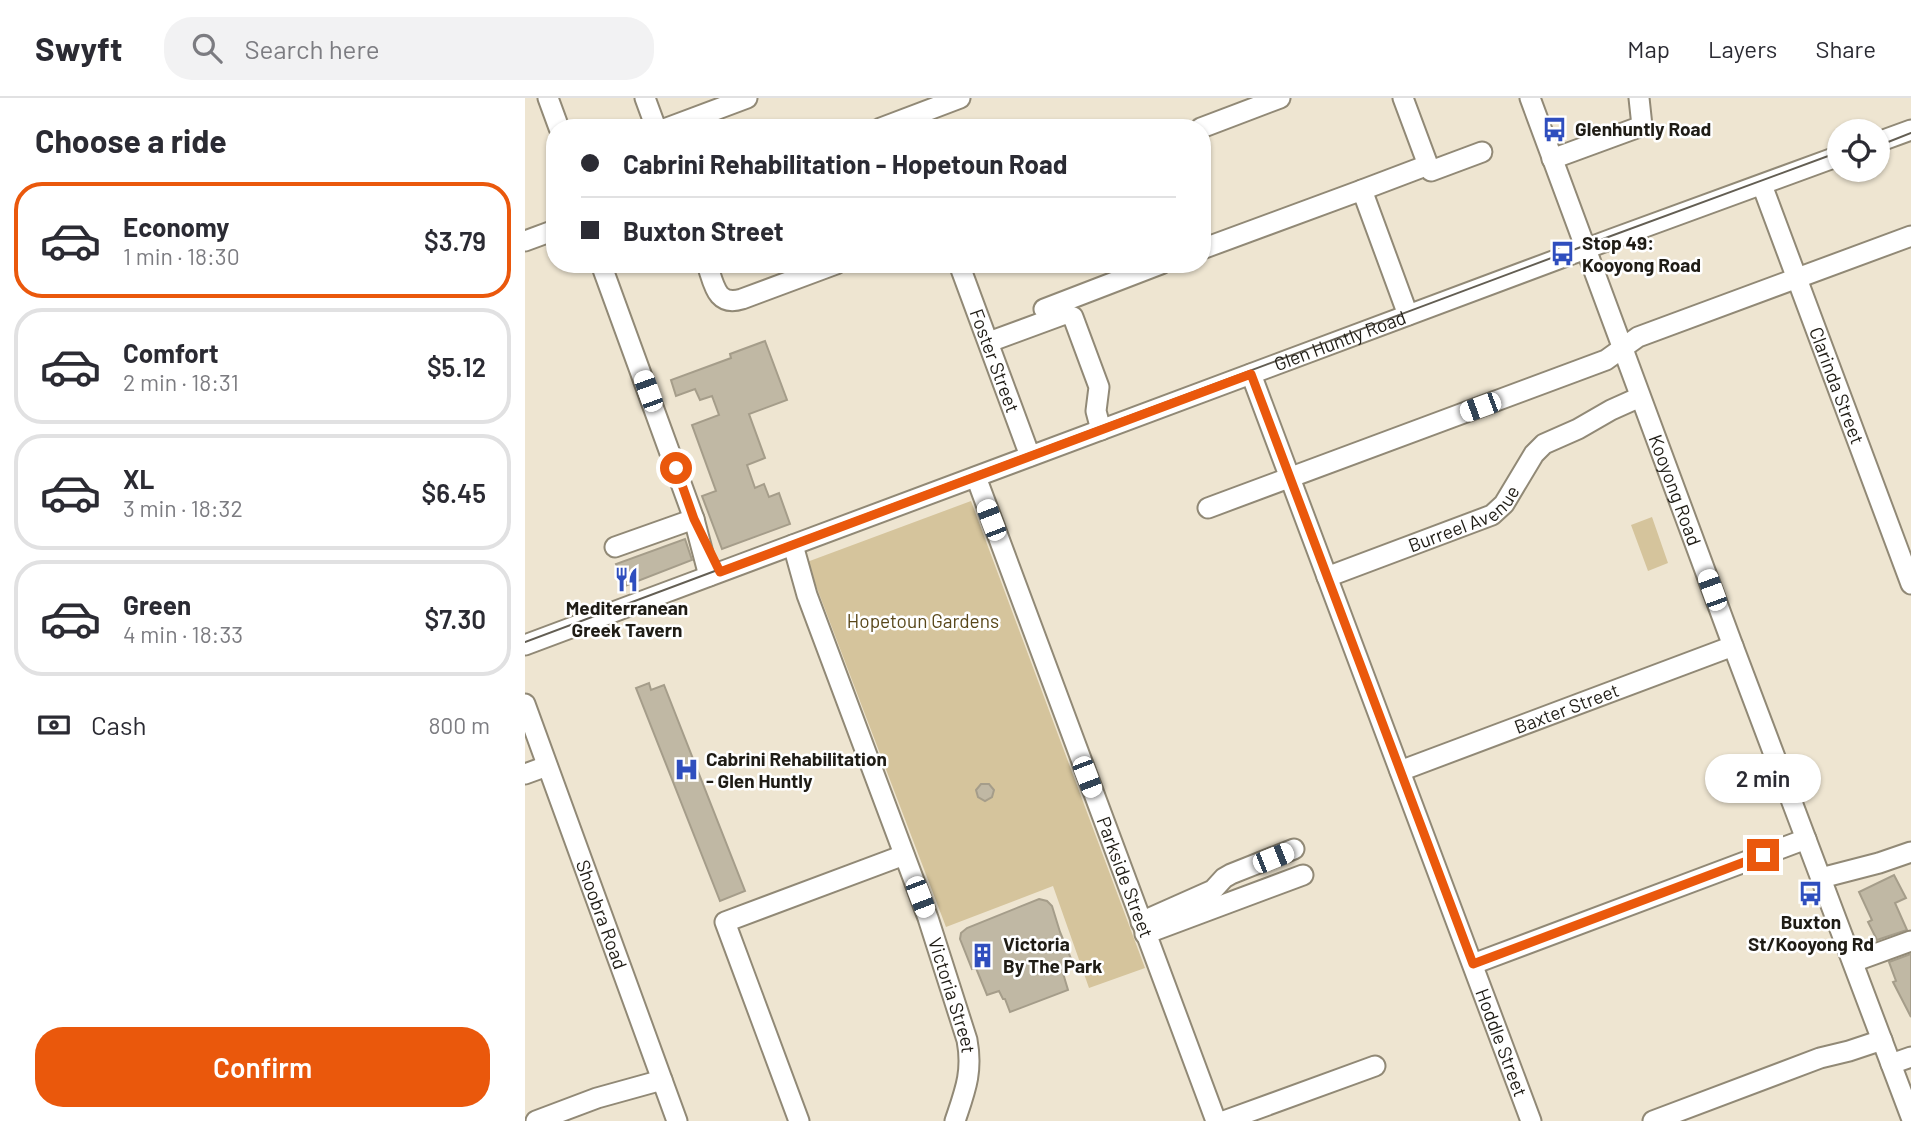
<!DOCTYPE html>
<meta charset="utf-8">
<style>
:root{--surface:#fff;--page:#f2f2f3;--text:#2b2b33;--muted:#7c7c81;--line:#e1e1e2;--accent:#ea580c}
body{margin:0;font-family:Barlow,sans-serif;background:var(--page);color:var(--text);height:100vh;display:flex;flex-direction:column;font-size:26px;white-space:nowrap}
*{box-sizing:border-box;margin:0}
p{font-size:23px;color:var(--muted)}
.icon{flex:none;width:38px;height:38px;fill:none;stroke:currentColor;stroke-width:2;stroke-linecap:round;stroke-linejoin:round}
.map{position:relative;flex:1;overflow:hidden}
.drawer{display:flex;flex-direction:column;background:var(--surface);width:525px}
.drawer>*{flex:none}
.top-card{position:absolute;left:21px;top:21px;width:665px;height:154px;border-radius:28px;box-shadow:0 2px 5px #0004;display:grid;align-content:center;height:154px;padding:0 35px;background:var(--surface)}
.buttons{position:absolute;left:1302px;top:21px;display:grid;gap:14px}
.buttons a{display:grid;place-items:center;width:63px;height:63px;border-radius:50%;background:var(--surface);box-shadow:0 2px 5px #0004;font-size:35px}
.end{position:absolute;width:32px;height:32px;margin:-16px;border:9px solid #ea580c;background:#fff;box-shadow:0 0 0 4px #fff}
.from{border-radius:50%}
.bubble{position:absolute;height:49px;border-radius:24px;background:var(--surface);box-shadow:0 2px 5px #0004;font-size:23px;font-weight:600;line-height:49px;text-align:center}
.car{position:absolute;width:21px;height:42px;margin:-21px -10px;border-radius:9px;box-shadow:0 0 5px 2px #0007;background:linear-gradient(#fff 24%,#345 0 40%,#fff 0 76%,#345 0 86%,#fff 0)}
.top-card b{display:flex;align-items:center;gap:24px;height:66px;font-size:26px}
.top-card b+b{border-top:2px solid var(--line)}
.top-card i{width:18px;height:18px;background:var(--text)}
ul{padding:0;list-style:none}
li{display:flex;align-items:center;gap:21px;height:116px;margin:0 14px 10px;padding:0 21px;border:4px solid var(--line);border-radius:28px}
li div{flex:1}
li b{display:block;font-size:26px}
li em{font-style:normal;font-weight:600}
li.selected{border-color:var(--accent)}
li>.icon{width:63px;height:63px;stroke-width:1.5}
h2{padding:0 35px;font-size:32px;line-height:84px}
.pay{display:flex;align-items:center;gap:18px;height:77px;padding:0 35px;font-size:26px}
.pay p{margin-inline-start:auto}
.action{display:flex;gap:14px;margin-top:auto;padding:14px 35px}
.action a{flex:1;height:80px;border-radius:28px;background:var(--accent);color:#fff;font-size:28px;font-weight:600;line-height:80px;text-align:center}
header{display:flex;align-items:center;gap:42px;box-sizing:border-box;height:98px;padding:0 35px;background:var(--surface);border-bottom:2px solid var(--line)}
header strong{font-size:33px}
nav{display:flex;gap:38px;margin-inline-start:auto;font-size:24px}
.search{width:490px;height:63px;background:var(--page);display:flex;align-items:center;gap:18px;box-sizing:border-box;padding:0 24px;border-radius:28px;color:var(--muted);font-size:26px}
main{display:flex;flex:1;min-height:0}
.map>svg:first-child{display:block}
</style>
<header>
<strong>Swyft</strong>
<div class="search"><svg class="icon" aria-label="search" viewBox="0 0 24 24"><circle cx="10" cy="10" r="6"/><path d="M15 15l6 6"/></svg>Search here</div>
<nav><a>Map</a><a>Layers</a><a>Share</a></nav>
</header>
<main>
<section class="drawer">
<h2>Choose a ride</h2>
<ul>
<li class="selected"><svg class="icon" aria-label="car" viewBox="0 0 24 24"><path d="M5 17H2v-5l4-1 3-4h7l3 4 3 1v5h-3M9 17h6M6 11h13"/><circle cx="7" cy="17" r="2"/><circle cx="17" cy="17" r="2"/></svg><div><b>Economy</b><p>1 min · 18:30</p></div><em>$3.79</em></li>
<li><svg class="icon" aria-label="car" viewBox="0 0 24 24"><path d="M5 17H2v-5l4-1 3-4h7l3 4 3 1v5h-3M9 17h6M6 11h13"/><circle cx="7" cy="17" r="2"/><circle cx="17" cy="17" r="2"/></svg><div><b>Comfort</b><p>2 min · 18:31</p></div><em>$5.12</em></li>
<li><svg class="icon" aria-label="car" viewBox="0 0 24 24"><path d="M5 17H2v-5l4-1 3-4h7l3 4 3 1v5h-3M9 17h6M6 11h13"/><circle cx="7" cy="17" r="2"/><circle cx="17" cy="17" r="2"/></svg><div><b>XL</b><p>3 min · 18:32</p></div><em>$6.45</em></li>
<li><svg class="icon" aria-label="car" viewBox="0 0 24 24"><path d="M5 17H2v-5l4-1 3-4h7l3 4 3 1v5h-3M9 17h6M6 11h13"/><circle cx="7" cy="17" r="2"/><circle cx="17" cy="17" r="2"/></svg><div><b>Green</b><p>4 min · 18:33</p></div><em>$7.30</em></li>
</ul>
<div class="pay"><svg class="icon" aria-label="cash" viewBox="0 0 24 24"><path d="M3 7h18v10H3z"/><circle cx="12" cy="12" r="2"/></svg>Cash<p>800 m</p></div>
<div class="action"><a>Confirm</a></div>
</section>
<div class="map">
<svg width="1386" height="1023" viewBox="0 0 1386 1023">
<rect width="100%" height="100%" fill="#eee5d1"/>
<!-- green -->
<path fill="#d5c49c" d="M446,403L620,870L564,890L528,788L421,829L282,464Z
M1127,419L1143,465L1123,473L1106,427Z"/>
<!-- building -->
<path fill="#c0b8a4" stroke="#a59d8a" stroke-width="2" d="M240,243L262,302L224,316L240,360L222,367L230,390L239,386L244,399L254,395L265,426L197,451L177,398L191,393L167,327L194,317L187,298L175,302L170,291L151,298L146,282L206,260L205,256Z
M160,441L167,462L100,488L91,466Z
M124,585L126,592L139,587L220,793L195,803L111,590Z
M456,686H464L469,692L467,699L460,703L453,699L451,692Z
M1369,777L1381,800L1370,805L1382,832L1352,842L1343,824L1347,822L1334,794Z
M514,801L522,803L527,808L535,834L549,868L537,872L543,892L485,914L480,901H478L474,893L462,897L451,870L447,871L435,841L436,835L442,830Z
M1386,856V919L1368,884L1371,883L1364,864Z"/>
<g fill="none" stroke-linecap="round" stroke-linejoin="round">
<defs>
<g id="minor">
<path d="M23,0L34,30"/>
<path d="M120,0L131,30"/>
<path id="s1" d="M1005,0L1208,548L1386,1019"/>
<path d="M142,30L222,0"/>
<path d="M356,30L435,0"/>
<path d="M676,30L755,0"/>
<path d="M1353,44L1386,32"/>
<path d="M1027,61L1117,28L1114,0"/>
<path d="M903,67L906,73L957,54"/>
<path id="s2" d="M1237,87L1386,486"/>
<path d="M837,92L903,67L878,0"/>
<path d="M0,143L30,132"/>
<path d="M677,151L837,92L883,217"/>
<path d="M76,166L169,421L184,478"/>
<path d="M182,166C189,186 191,209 217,201L311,166"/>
<path id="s3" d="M434,166L505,358"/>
<path d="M519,211L636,166"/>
<path d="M464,244L540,216L548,219L574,289L571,313L576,332"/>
<path id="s4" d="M726,276L1006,1023"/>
<path id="s5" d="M451,379L691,1023"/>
<path d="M683,410L1081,262L1113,239L1386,138"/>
<path id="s6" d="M268,447L282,497L403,820L442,942C448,974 440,993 430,1023"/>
<path d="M90,449L169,421"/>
<path id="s7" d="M802,479L967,417L979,406L1009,356L1019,346L1053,331L1086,312L1115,299"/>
<path id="s8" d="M0,547L1087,141L1314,58"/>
<path id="s9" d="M0,606L152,1023"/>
<path id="s10" d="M875,673L1208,548"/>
<path d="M0,676L22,668"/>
<path d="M1296,780L1354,765L1386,754"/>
<path d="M616,824L688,792L699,780L706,776L769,751"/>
<path d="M620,836L778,777"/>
<path d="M1328,864L1386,843"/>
<path d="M948,866L1281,741"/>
<path d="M1366,966L1386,959"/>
<path d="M11,1023L72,1000L137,982"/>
<path d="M274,1023L200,824L379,757"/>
<path d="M699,1023L850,968"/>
<path d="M1128,1023L1295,960L1324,953L1357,942"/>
</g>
</defs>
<!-- minor casing -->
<use href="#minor" stroke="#918976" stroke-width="23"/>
<!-- minor -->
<use href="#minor" stroke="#fff" stroke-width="19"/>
<!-- tram -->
<path stroke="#635e53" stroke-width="2" d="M1353,48L1386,35
M0,544L1037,156L1314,54"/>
</g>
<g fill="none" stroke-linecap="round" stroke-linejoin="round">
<!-- route -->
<path stroke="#ea580c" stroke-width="9" d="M151,370L169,421L195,474L726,276L948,866L1238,757"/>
</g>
<!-- icons -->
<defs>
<symbol id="bus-bare" viewBox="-9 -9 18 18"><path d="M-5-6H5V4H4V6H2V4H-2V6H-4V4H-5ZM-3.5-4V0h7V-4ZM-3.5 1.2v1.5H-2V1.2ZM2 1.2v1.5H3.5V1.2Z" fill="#2f4ebe" stroke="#fff" stroke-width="2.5" paint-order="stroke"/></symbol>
<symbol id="restaurant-bare" viewBox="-9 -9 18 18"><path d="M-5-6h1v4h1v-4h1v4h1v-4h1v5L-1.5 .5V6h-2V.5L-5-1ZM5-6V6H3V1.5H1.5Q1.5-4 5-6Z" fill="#2f4ebe" stroke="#fff" stroke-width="2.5" paint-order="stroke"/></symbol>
<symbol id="hospital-bare" viewBox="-9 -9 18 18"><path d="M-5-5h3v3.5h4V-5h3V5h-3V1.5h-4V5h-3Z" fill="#2f4ebe" stroke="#fff" stroke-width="2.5" paint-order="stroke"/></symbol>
<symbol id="building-bare" viewBox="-9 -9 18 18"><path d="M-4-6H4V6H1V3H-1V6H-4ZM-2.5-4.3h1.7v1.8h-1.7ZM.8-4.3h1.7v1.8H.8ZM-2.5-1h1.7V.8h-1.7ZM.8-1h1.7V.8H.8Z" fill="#2f4ebe" stroke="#fff" stroke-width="2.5" paint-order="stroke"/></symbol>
</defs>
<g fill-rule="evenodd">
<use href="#bus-bare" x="1012" y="14" width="35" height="35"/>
<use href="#bus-bare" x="1020" y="138" width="35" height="35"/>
<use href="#restaurant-bare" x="84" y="464" width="35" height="35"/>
<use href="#hospital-bare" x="144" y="654" width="35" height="35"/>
<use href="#bus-bare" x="1268" y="778" width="35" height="35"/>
<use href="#building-bare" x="440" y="840" width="35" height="35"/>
</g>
<g text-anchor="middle" stroke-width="5" stroke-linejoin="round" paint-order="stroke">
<!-- poi labels -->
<g font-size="19" font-weight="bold" fill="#1f1c15" stroke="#fff" text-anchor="start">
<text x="1050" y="38">Glenhuntly Road</text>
<text x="1057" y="152">Stop 49:<tspan x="1057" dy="22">Kooyong Road</tspan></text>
<text x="102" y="517" text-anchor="middle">Mediterranean<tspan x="102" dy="22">Greek Tavern</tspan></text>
<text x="181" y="668">Cabrini Rehabilitation<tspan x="181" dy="22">- Glen Huntly</tspan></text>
<text x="1286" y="831" text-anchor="middle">Buxton<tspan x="1286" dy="22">St/Kooyong Rd</tspan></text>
<text x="478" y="853">Victoria<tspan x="478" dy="22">By The Park</tspan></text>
</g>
<!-- street labels -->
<g font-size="19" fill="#1f1c15" stroke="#fff">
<text dy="7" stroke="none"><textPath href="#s8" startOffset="870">Glen Huntly Road</textPath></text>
<text dy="7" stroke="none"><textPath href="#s3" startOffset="103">Foster Street</textPath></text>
<text dy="7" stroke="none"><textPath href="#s2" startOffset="214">Clarinda Street</textPath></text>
<text dy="7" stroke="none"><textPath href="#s1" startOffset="418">Kooyong Road</textPath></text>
<text dy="7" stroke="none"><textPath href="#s7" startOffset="150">Burreel Avenue</textPath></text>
<text dy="7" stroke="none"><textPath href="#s10" startOffset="178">Baxter Street</textPath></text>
<text dy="7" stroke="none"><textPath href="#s5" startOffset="427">Parkside Street</textPath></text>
<text dy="7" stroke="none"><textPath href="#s9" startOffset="224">Shoobra Road</textPath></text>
<text dy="7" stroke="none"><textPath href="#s6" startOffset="478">Victoria Street</textPath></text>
<text dy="7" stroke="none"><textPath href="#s4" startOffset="714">Hoddle Street</textPath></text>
</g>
<!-- park labels -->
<g font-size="19" fill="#59471a" stroke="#fff">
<text x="398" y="530">Hopetoun Gardens</text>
</g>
</g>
</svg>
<div class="buttons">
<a><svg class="icon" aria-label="locate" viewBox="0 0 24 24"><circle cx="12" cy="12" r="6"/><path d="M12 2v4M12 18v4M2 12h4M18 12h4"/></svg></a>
</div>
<i class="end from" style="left:151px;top:370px"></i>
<i class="end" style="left:1238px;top:757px"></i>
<div class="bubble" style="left:1180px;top:656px;width:116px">2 min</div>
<i class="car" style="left:123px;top:293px;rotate:340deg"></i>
<i class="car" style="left:955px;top:309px;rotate:250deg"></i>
<i class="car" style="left:466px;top:422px;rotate:339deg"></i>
<i class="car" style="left:1187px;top:492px;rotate:340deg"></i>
<i class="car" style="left:562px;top:679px;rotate:159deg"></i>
<i class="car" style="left:748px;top:760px;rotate:68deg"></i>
<i class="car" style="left:395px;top:799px;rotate:159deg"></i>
<div class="top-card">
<b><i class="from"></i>Cabrini Rehabilitation - Hopetoun Road</b>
<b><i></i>Buxton Street</b>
</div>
</div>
</main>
